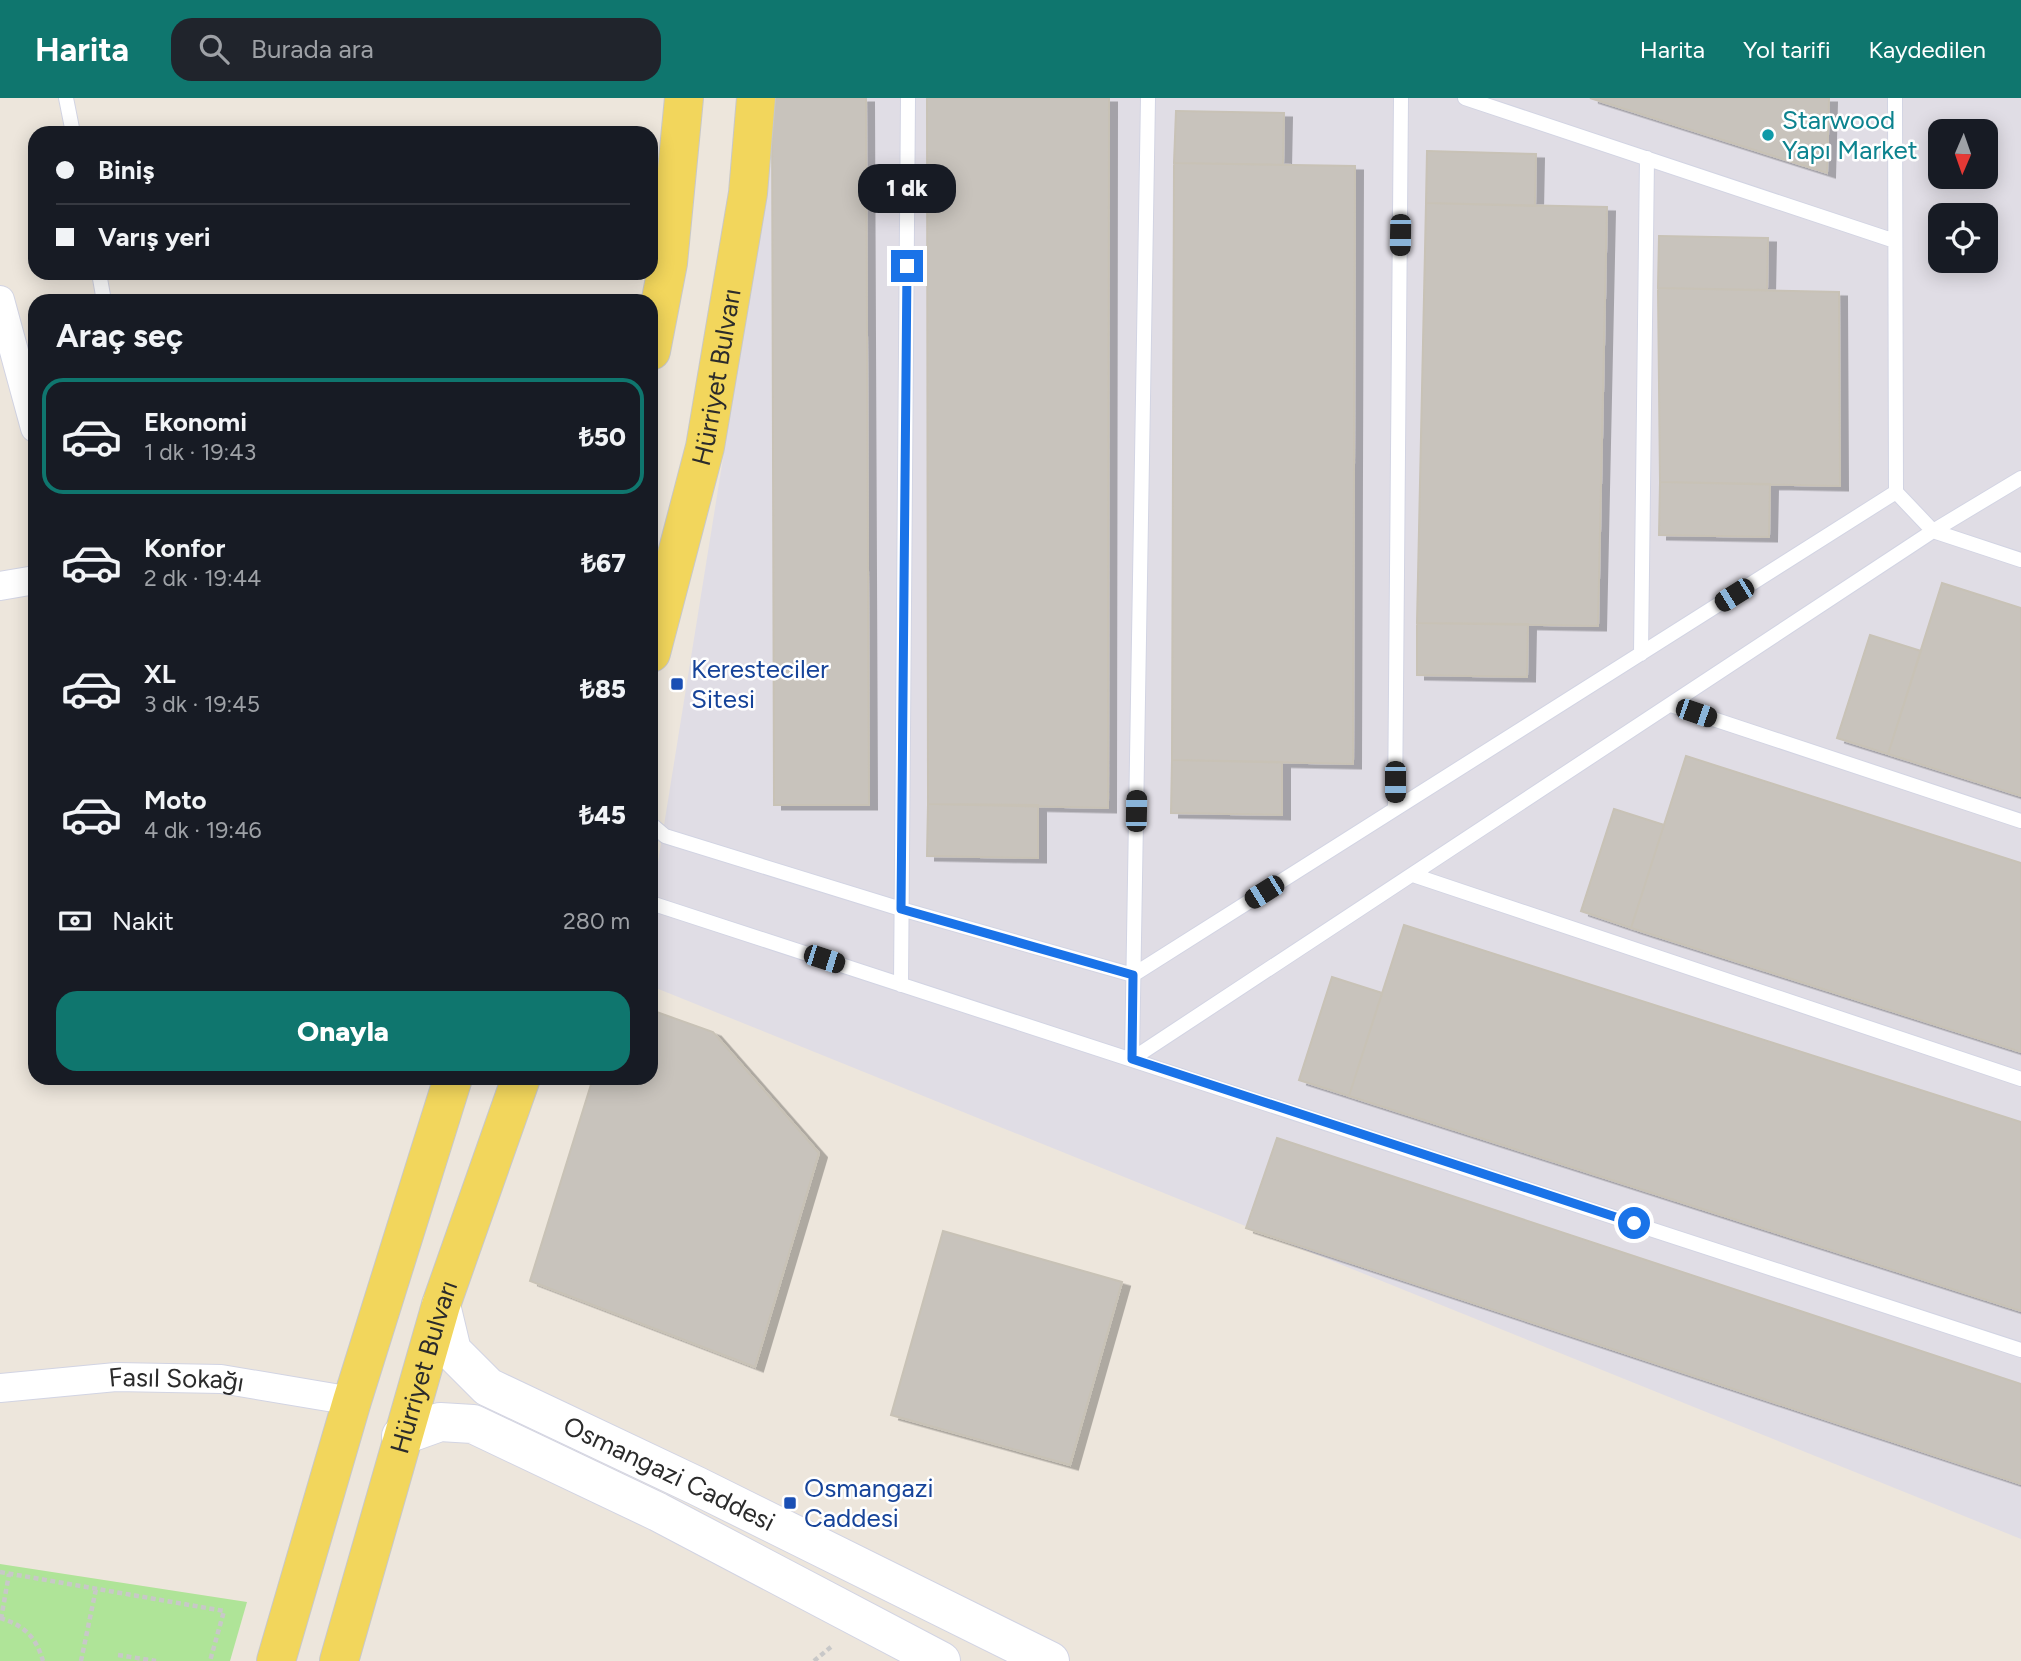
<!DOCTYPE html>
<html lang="tr">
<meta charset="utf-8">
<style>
:root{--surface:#171b24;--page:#20242c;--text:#f1f3f6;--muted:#9ea1a6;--line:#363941;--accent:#0f766e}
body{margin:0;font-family:Figtree,sans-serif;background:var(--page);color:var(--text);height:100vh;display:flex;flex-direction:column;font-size:26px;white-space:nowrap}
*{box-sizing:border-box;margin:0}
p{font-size:23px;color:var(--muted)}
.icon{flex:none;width:38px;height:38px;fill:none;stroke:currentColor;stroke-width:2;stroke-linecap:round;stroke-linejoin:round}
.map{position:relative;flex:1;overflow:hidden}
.side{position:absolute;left:28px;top:196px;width:630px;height:791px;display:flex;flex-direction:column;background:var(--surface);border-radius:21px;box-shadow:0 4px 18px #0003}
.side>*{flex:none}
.hud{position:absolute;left:28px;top:28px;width:630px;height:154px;border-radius:21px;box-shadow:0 4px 18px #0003;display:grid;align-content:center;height:154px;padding:0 28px;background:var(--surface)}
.needle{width:46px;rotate:182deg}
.controls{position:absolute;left:1928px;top:21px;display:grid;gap:14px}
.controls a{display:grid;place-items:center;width:70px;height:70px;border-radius:14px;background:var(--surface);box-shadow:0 4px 18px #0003;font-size:35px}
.end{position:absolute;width:32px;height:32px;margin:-16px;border:9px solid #1a73e8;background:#fff;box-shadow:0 0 0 4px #fff}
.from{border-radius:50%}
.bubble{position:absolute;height:49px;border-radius:21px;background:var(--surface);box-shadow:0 4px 18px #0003;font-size:23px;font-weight:800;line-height:49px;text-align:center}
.car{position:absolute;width:21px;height:42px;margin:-21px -10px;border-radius:9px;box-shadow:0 0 5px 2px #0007;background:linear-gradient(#222 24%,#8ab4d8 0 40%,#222 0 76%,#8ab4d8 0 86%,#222 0)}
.hud b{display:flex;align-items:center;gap:24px;height:66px;font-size:26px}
.hud b+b{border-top:2px solid var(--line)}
.hud i{width:18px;height:18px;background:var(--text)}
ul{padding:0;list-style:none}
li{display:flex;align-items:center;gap:21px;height:116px;margin:0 14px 10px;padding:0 14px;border:4px solid transparent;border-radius:21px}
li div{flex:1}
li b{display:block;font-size:26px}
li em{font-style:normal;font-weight:800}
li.active{border-color:var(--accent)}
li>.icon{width:63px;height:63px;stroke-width:1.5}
h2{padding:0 28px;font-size:32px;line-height:84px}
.pay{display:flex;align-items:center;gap:18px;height:77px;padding:0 28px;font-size:26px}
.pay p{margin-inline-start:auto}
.action{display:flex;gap:14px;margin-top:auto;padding:14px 28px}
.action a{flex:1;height:80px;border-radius:21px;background:var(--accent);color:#fff;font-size:28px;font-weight:800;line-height:80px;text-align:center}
header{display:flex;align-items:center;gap:42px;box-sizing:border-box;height:98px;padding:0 35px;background:var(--accent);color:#fff}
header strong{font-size:33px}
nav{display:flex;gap:38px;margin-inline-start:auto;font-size:24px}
.search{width:490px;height:63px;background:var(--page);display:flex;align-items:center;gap:18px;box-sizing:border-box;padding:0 24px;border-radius:21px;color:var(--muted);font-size:26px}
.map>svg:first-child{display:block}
</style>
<header>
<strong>Harita</strong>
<div class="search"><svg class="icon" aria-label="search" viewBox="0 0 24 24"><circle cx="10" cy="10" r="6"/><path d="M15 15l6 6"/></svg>Burada ara</div>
<nav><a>Harita</a><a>Yol tarifi</a><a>Kaydedilen</a></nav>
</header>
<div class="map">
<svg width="2021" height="1563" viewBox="0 0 2021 1563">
<defs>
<filter id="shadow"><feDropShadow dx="8" dy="4.5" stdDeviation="0" flood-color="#0004"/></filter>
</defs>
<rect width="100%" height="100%" fill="#ede6dc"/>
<!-- industrial -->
<path fill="#e0dde5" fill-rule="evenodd" d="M781,0H2021V1441L651,888V808ZM1941,33H1986V79H1941ZM1941,117H1986V163H1941Z"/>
<!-- green -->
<path fill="#afe498" d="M0,1466L247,1504L230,1563H0Z"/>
<!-- building -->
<path fill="#c8c3bc" stroke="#c8c2b6" stroke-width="2" filter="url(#shadow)" d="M772,0H866L869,707H774Z
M927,0H1109L1108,710L928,706Z
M1590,0H1829L1827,75Z
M1176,13L1284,15L1283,67L1174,65Z
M1427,53L1536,56L1535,108L1426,105Z
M1174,65L1355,68L1353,666L1172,662Z
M1426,105L1607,109L1598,528L1417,525Z
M1659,138L1768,140L1767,192L1658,190Z
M1658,190L1839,194L1840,388L1660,384Z
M1660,384L1770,386L1769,439L1659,437Z
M1942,485L2021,510V698L1888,656Z
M1417,525L1528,526L1527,579L1417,577Z
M1870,537L1921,553L1888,656L1837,640Z
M1686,658L2021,765V954L1631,830Z
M1172,662L1282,664V717L1171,715Z
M928,706L1038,707V760L927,758Z
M1614,711L1664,727L1631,830L1581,813Z
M1404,827L2021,1024V1213L1349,998Z
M1332,879L1382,895L1349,998L1299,982Z
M651,912L713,934L819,1055L755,1269L530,1183L593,980H651Z
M1277,1040L2021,1286V1386L1246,1130Z
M943,1133L1122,1184L1070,1367L891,1317Z"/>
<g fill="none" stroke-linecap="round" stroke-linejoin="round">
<defs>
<path id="lane" d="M66,0L73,35
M1465,0L1895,143
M1895,0L1896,394L1933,433L2021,462
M99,175L104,203
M1641,556L1647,60
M1671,607L2021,723
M1395,711L1401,0
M651,726L665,738L901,811L1133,877L1896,394
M1413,777L2021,981
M651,805L2021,1252
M901,887L908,0
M1132,961L1933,433L2021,380
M1132,961L1148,0"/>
<g id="street">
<path d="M0,202L35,330"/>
<path d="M0,488L35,482"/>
<path id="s1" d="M0,1290L116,1279L221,1281L352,1303"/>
</g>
<g id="secondary">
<path id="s2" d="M441,1207L452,1253L488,1289L697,1388L1050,1563"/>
<path d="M401,1338L440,1324L473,1326L658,1414L941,1563"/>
</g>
<g id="primary">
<path d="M651,253L668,165L684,0"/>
<path id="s3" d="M651,555L705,349L748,95L756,0"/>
<path d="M276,1563L352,1303L453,980"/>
<path id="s4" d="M339,1563L441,1207L521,980"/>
</g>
</defs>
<!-- lane casing -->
<use href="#lane" stroke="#d2d4e3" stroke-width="16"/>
<!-- street casing -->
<use href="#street" stroke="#d2d4e3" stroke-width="30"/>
<!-- secondary casing -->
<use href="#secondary" stroke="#d2d4e3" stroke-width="40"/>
<!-- primary casing -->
<use href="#primary" stroke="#c8c8c8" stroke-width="40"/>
<!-- path -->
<path stroke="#c8c8c8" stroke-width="4.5" stroke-dasharray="5 3.5" stroke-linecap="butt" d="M0,1474L224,1513L210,1563
M0,1520C24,1527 36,1539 43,1563
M1,1521L9,1476
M118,1557L156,1563
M81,1563L96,1491
M814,1563L832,1548"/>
<!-- lane -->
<use href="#lane" stroke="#fff" stroke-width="14"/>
<!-- street -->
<use href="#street" stroke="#fff" stroke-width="28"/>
<!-- secondary -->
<use href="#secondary" stroke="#fff" stroke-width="38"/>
<!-- primary -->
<use href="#primary" stroke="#f2d65c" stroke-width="38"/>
</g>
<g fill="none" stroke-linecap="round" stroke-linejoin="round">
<!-- route -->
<path stroke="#1a73e8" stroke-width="9" d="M907,168L901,811L1133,877L1132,961L1634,1125"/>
</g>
<!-- markers -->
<circle fill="#0f9aa8" stroke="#fff" stroke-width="2.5" cx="1768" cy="37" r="7"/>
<g fill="#1a4fb4" stroke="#fff" stroke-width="2.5">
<rect x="670" y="579" width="14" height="14" rx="3.5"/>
<rect x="783" y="1398" width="14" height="14" rx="3.5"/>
</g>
<g text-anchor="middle" stroke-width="5" stroke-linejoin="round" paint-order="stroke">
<!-- culture labels -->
<g font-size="26" fill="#0d838f" stroke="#fff" text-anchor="start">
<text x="1782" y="31">Starwood<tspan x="1782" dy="30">Yapı Market</tspan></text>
</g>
<!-- street labels -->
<g font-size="26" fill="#2b2b2b" stroke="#fff">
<text dy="9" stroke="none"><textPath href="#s3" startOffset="284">Hürriyet Bulvarı</textPath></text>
<text dy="9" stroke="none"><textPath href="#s4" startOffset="306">Hürriyet Bulvarı</textPath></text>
<text dy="9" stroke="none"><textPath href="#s1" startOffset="177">Fasıl Sokağı</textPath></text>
<text dy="9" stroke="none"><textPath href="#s2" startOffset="299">Osmangazi Caddesi</textPath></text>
</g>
<!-- transit labels -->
<g font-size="26" fill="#164399" stroke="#fff" text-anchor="start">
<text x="691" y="580">Keresteciler<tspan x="691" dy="30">Sitesi</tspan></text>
<text x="804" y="1399">Osmangazi̇<tspan x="804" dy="30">Caddesi̇</tspan></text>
</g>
</g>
</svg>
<div class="controls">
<a><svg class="needle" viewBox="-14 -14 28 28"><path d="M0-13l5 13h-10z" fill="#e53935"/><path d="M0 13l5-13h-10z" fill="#9ea1a6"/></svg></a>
<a><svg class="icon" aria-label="locate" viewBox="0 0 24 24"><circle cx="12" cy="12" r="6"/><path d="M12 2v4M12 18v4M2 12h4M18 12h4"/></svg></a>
</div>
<i class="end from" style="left:1634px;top:1125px"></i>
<i class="end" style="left:907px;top:168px"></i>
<div class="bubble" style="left:858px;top:66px;width:98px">1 dk</div>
<i class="car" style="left:1400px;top:137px;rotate:181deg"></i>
<i class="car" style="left:1734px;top:497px;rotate:238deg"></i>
<i class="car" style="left:1696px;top:615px;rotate:109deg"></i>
<i class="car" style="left:1395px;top:684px;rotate:180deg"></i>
<i class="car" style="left:1136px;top:713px;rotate:1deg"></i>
<i class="car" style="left:1264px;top:794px;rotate:238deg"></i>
<i class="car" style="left:824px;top:861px;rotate:108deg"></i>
<div class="hud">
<b><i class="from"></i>Biniş</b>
<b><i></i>Varış yeri</b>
</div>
<section class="side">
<h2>Araç seç</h2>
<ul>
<li class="active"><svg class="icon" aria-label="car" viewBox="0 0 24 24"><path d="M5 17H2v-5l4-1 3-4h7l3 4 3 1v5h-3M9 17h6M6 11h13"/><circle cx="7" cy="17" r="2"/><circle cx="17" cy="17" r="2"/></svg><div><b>Ekonomi</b><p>1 dk · 19:43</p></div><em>₺50</em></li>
<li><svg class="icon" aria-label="car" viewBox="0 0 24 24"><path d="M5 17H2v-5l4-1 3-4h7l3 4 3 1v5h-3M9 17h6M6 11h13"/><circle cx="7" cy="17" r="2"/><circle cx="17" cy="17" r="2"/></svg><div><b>Konfor</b><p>2 dk · 19:44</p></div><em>₺67</em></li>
<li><svg class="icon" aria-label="car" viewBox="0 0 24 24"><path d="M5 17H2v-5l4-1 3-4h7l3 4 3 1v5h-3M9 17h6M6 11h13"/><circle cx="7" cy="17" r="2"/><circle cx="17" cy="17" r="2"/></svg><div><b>XL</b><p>3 dk · 19:45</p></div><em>₺85</em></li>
<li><svg class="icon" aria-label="car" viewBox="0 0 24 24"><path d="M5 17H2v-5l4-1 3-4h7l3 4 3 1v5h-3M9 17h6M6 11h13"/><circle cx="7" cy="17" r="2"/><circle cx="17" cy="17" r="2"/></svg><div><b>Moto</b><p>4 dk · 19:46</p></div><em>₺45</em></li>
</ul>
<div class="pay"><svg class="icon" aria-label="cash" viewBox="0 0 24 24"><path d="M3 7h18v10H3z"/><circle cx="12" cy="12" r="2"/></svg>Nakit<p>280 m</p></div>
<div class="action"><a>Onayla</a></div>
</section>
</div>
